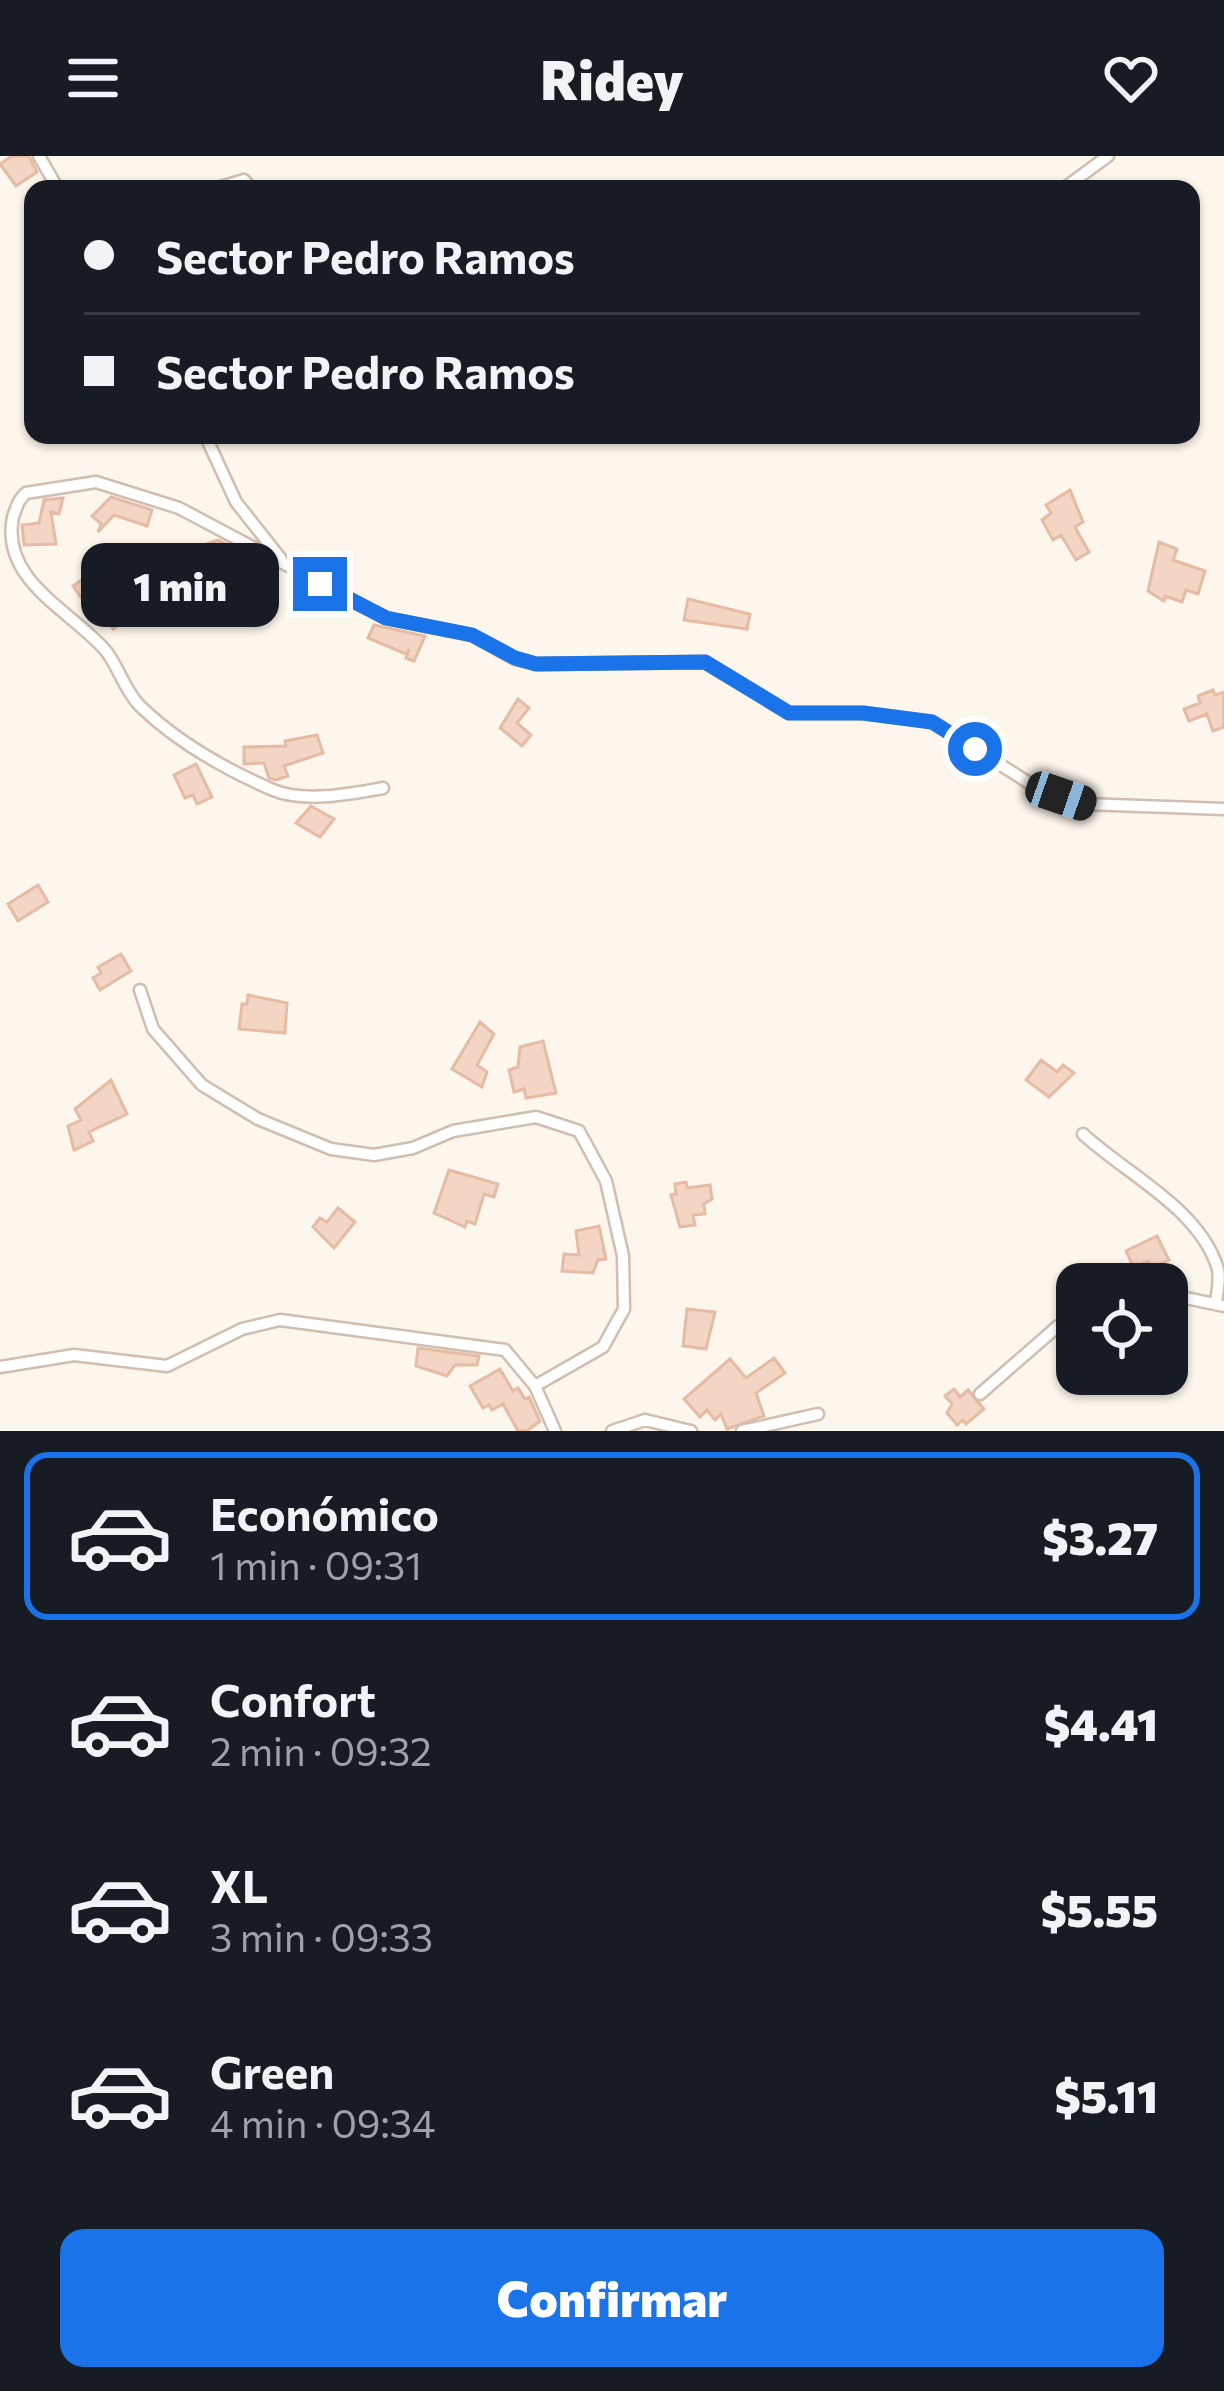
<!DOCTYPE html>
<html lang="es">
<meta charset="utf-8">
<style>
:root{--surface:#171b24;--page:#20242c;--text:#f1f3f6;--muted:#9ea1a6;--line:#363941;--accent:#1a73e8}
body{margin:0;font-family:Commissioner,sans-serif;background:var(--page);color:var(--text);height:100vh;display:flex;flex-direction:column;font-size:45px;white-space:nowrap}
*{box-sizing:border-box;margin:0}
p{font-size:39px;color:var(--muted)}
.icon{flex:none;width:66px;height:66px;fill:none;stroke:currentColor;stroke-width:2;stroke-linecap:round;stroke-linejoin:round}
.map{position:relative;height:1275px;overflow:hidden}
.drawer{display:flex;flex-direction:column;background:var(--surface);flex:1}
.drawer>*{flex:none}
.top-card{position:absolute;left:24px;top:24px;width:1176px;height:264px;border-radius:24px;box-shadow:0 3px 9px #0004;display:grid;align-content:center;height:264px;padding:0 60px;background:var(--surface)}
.tools{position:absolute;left:1056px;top:1107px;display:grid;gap:24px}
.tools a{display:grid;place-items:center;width:132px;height:132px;border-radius:24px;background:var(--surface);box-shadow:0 3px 9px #0004;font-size:60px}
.end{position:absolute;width:54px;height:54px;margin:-27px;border:15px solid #1a73e8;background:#fff;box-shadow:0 0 0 6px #fff}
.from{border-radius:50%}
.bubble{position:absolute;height:84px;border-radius:24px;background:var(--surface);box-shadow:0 3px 9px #0004;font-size:39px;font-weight:800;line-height:84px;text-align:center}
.car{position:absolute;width:36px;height:72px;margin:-36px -18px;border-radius:15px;box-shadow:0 0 9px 3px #0007;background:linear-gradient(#222 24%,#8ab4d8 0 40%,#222 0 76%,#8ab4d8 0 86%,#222 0)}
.top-card b{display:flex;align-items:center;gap:42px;height:114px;font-size:45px}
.top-card b+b{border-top:3px solid var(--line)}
.top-card i{width:30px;height:30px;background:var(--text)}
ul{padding:21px 0 0;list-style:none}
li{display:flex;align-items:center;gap:36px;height:168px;margin:0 24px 18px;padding:0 36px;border:6px solid transparent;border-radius:24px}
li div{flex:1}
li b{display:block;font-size:45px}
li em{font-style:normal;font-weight:800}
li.selected{border-color:var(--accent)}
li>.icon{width:108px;height:108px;stroke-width:1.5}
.primary-button{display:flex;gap:24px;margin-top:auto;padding:24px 60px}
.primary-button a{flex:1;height:138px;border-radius:24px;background:var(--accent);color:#fff;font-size:48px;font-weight:800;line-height:138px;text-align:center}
header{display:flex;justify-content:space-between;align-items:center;height:156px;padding:0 60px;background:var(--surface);font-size:54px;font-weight:800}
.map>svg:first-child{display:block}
</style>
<header><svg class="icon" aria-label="menu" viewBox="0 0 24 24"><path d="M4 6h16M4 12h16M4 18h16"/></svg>Ridey<svg class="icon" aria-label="heart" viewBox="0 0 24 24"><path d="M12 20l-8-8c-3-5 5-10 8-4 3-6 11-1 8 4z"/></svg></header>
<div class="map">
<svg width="1224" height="1275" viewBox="0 0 1224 1275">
<rect width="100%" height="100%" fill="#fdf6ec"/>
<!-- building -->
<path fill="#f3d5c3" stroke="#e6bba3" stroke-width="3" d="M12,0H29L37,16L16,30L0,8Z
M1070,334L1083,366L1075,371L1089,396L1076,404L1061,379L1053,384L1042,364L1051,357L1046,349Z
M111,341L152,354L147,370L114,359L98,376L101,368L92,360Z
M63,342L59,358L51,356L56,388L24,389L22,369L39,367L44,344Z
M218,384L228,389L242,419L253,408L273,426L247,448L230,430L223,433L200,390Z
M1159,386L1177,393L1173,404L1205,415L1198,438L1186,434L1182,446L1165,440L1164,445L1148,435Z
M197,410L206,444L184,450L179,433L160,438L155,419Z
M91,417L112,445L129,432L143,451L113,473L107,463L100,468L73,430Z
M688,443L750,458L747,473L684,464Z
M374,469L425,480L414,505L406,502L409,493L406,498L368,482Z
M1213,534L1215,539L1224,536V571L1213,575L1207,558L1189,565L1184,553L1200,547L1198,540Z
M518,543L529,552L517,567L531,579L522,590L500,572Z
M317,579L323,597L284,610L288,620L276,624L269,622L264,607L244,608V591L286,590L285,585Z
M196,608L212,641L197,648L193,639L185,642L174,619Z
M311,650L334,663L320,681L296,667Z
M38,729L48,746L18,765L8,748Z
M121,798L131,815L100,834L93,822L101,817L98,811Z
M248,839L287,847L285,877L239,873L242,848H247Z
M480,866L494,878L477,909L487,916L482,931L452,913Z
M543,885L556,937L526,942L524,933L514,936L509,914L518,911L520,891Z
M1041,904L1057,916L1063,909L1074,917L1049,941L1026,924Z
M111,924L127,958L89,976L93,985L74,994L68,970L81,964L75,953Z
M449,1014L498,1028L494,1041L484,1038L475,1068L467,1065L465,1071L434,1057Z
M686,1026L687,1032L710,1029L712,1043L704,1048L705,1058L693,1059L695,1069L680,1071L671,1039L676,1038L675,1028Z
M338,1052L355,1066L334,1092L313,1071L320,1062L327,1066Z
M599,1070L606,1103L598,1104L593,1117L562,1115L564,1098L579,1099L576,1075Z
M1157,1080L1169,1104L1152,1112L1148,1105L1134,1112L1126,1095Z
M687,1153L715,1156L706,1193L683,1190Z
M418,1192L479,1200L477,1209H455L447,1220L416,1210Z
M774,1202L785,1217L756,1237L764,1260L727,1273L721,1258L715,1264L707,1254L700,1261L684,1243L730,1203L746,1222Z
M500,1213L513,1235L518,1232L525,1243L529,1241L540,1265L527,1275H518L503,1248L492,1254L489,1249L483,1252L470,1230Z
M954,1233L960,1241L968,1234L984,1253L966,1268L963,1264L957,1269L947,1257L952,1248L945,1240Z"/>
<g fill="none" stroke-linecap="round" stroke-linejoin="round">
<defs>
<path id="minor" d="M39,0L58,33
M214,33L244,24L252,33
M1063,33L1108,0
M205,279L236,346L281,403
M383,632C350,638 304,647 273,634C227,614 176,585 140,550C125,535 119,512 106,495C72,455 0,425 13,361C17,350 18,344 26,337L96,326L179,352L386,462L472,479L515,503L537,508L705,506L789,557H863L933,566L1037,632L1085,648L1224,653
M140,834L153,873L202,929L258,963L331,993L374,999L413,992L453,975L536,961L579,975L606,1025L623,1100L624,1153L603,1191L535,1230
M1083,978C1126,1018 1197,1051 1217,1110C1221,1120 1217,1136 1216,1147
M1167,1138L1224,1150
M0,1211L74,1199L167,1210L242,1173L280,1164L505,1194L535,1230L555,1275
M980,1238L1058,1170L1077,1163
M612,1275L645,1264L691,1275
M742,1275L818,1258"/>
</defs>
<!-- minor casing -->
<use href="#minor" stroke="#d1beb0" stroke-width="15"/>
<!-- minor -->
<use href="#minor" stroke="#fff" stroke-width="10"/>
</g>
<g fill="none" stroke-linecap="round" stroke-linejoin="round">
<!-- route -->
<path stroke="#1a73e8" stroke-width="15" d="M320,428L386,462L472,479L515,502L536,508L705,506L789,557H863L932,566L975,593"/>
</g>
</svg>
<div class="tools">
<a><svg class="icon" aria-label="locate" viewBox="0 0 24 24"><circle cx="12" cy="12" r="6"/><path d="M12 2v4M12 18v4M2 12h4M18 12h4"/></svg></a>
</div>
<i class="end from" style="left:975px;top:593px"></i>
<i class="end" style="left:320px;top:428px"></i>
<div class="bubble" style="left:81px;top:387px;width:198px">1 min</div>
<i class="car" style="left:1061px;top:640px;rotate:109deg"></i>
<div class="top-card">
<b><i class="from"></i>Sector Pedro Ramos</b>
<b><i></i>Sector Pedro Ramos</b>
</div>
</div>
<section class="drawer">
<ul>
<li class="selected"><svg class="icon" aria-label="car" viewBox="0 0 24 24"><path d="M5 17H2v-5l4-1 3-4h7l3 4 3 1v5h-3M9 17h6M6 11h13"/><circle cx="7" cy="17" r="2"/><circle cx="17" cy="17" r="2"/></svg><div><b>Económico</b><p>1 min · 09:31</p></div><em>$3.27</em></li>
<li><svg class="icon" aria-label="car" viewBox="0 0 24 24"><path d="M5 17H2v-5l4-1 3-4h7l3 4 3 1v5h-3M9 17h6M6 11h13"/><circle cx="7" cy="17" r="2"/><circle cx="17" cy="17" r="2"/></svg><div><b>Confort</b><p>2 min · 09:32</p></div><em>$4.41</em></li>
<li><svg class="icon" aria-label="car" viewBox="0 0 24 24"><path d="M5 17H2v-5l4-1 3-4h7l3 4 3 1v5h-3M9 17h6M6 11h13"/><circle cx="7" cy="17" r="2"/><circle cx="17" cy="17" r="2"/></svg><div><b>XL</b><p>3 min · 09:33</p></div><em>$5.55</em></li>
<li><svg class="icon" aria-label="car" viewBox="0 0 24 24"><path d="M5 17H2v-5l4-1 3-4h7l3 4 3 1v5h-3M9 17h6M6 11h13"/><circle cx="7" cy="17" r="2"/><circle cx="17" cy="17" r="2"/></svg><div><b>Green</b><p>4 min · 09:34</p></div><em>$5.11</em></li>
</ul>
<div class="primary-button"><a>Confirmar</a></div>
</section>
